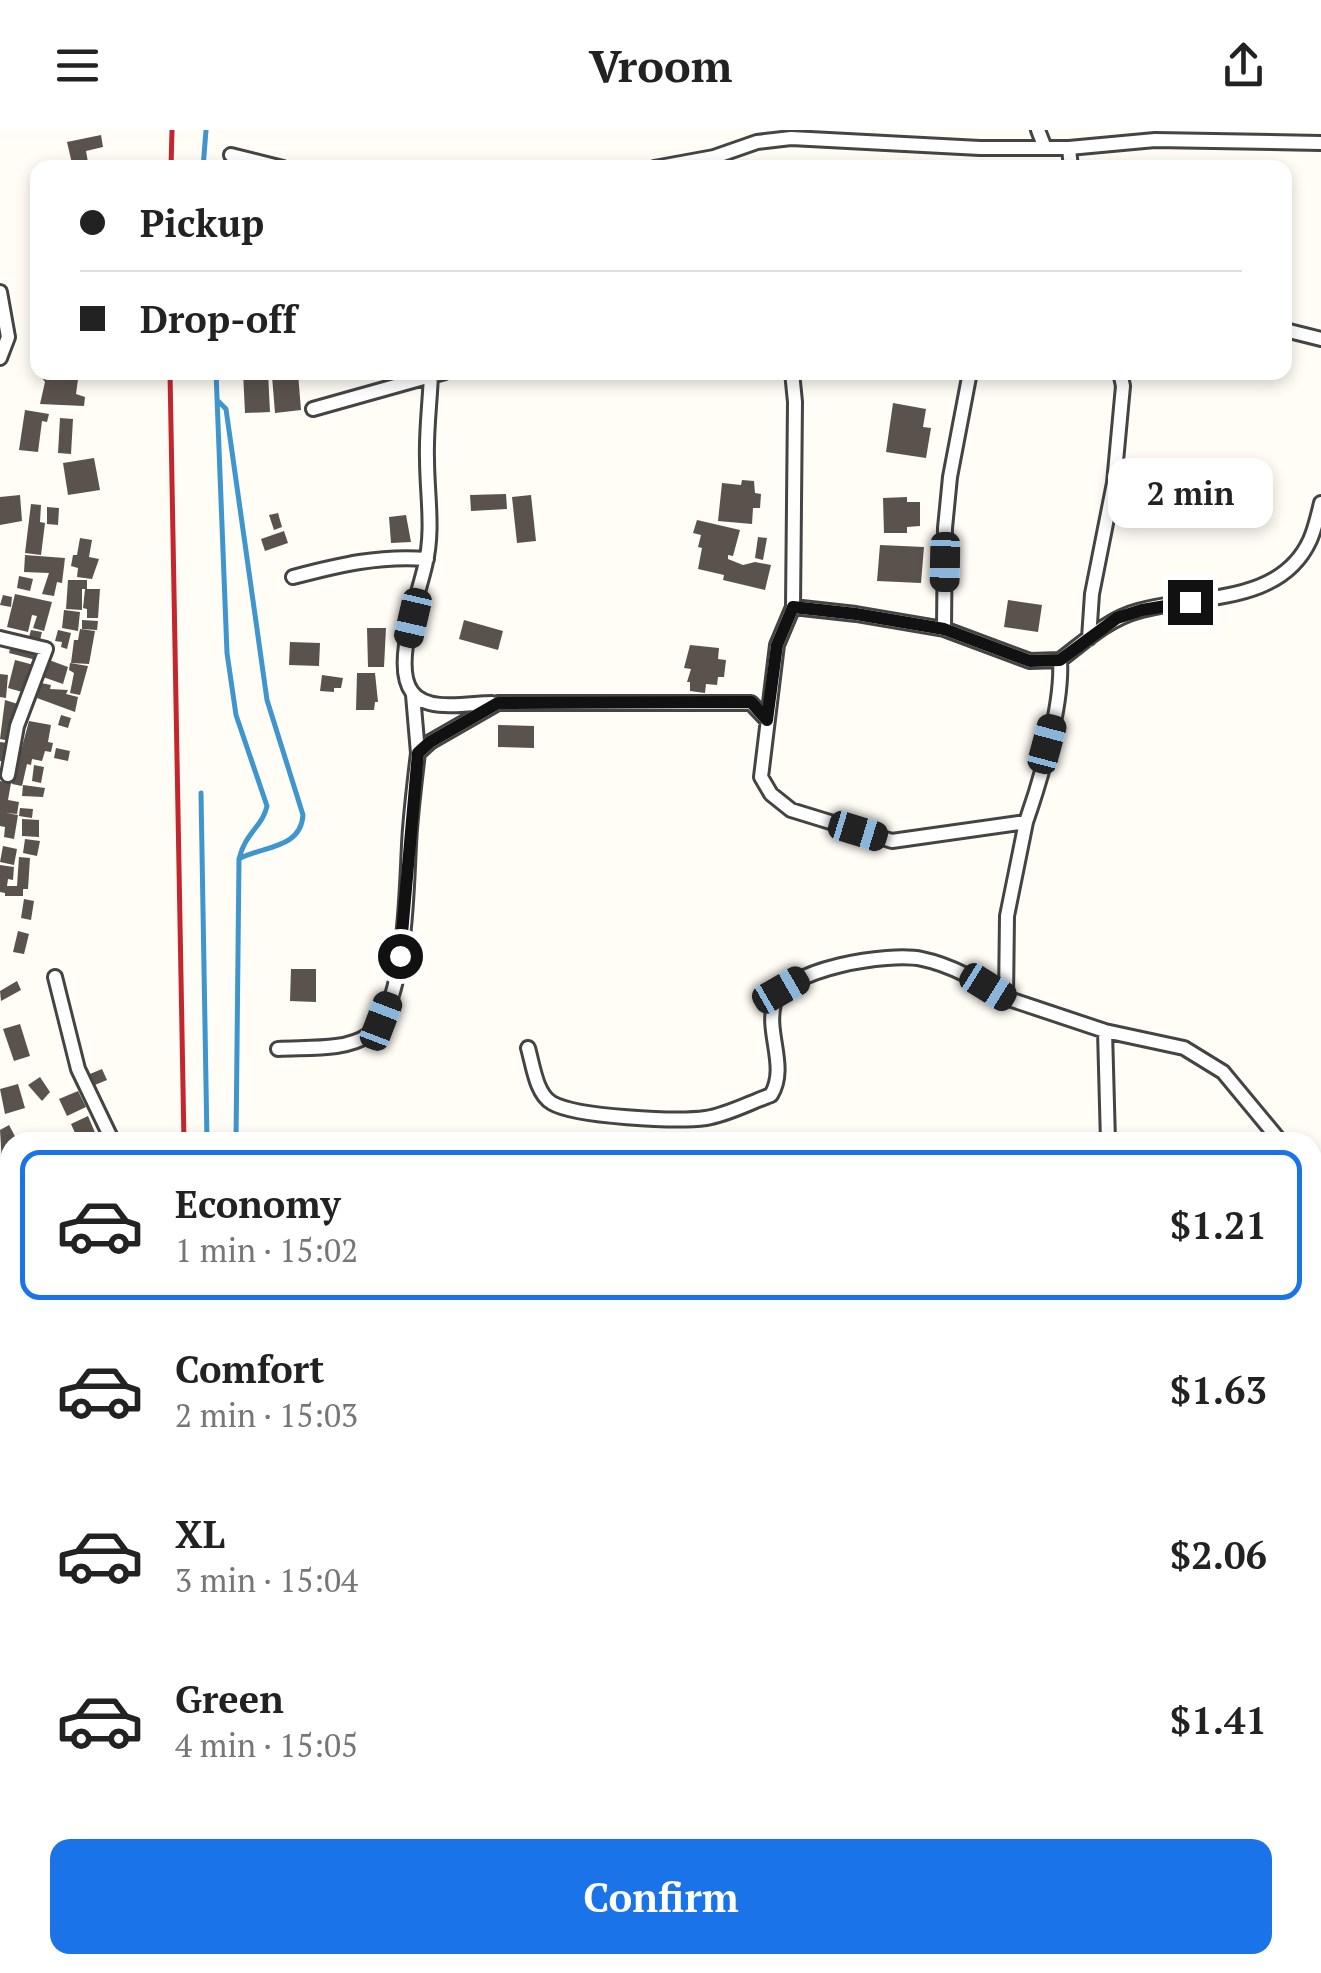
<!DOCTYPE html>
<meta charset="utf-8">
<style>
:root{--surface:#fff;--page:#f6f6f6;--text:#222;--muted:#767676;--line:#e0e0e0;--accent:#1a73e8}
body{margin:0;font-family:"PT Serif",serif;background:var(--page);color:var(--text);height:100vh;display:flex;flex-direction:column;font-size:38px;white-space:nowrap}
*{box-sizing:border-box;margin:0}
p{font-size:32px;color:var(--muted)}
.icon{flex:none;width:55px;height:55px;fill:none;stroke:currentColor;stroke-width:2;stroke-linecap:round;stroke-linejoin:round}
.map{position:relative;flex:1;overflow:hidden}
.sheet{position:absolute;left:0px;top:1002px;width:1322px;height:842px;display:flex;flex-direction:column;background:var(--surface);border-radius:30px 30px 0 0;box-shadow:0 5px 15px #0003}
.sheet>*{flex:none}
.banner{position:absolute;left:30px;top:30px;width:1262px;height:220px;border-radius:20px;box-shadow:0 5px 15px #0003;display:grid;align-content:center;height:220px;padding:0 50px;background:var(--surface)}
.end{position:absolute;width:45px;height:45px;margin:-22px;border:12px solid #111;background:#fff;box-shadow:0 0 0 5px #fff}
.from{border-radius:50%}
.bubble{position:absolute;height:70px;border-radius:20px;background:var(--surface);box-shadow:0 5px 15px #0003;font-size:32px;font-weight:700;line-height:70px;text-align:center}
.car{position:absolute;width:30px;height:60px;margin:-30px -15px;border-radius:12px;box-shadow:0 0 8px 2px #0007;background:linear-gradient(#222 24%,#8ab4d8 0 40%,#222 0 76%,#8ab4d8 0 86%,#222 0)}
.banner b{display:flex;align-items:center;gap:35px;height:95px;font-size:38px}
.banner b+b{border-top:2px solid var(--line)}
.banner i{width:25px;height:25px;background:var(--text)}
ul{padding:18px 0 0;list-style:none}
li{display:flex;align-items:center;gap:30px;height:150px;margin:0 20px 15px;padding:0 30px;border:5px solid transparent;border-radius:20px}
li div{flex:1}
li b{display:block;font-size:38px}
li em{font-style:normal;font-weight:700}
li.active{border-color:var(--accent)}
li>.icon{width:90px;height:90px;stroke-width:1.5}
.cta{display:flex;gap:20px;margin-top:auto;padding:20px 50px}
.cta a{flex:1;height:115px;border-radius:20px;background:var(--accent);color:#fff;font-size:40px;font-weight:700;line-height:115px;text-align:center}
header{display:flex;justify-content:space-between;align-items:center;height:130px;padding:0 50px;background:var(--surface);font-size:45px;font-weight:700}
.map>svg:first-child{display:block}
</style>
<header><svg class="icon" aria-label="menu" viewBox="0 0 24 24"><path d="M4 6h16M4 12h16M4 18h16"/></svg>Vroom<svg class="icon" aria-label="share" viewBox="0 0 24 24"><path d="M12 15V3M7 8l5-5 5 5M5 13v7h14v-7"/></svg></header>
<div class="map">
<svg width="1321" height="1843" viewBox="0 0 1321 1843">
<rect width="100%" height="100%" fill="#fffdf5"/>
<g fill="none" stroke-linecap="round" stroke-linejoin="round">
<!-- stream -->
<path stroke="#3f96cf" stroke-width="5" d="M203,38L206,0
M216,242L227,523L236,585L267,676C263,696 245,703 239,729L236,1012
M218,271L226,279L267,570L303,685C301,719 262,716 239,729
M201,663L207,1012
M230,1835V1843"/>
</g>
<!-- building -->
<path fill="#5a524d" d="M101,5L103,17L86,21L89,38H73L67,12Z
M38,242H79L76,264L85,267L84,276L40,274L45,252Z
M243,242H268L270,282L245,283Z
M298,243L301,280L275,283L272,246Z
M893,273L926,279L923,297L931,298L926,328L886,322Z
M25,280L49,284L47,292L42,291L38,322L19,320Z
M60,288L73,289L71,324L58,323Z
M94,328L100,360L68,365L63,333Z
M742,350L754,351L755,363L761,364L760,378H753L752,394L718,391L722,353L741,355Z
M506,364L507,379L471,381L470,365Z
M20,365L22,391L0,395V367Z
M531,365L536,411L517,413L512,367Z
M907,367V372H920V396L907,397V403H884L883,368Z
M31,374L41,375L40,392L45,393L41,425L25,423Z
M47,377L59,378L58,395L47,394Z
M278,383L282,397L274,400L269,385Z
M406,385L411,412L391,413L389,387Z
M697,390L740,400L733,426L728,425V429L743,435L755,432L771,435L765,460L723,450L724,445L698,439L702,418L698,417L701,405L693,403Z
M284,401L288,413L265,421L261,409Z
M758,407L767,408L763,430L755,428Z
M80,408L92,410L89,427L99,429L92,449L77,447L78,438L71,436L73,425H77Z
M880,415L924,417L921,453L877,451Z
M25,425L65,428L62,453L57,452L54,466L42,464L49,443L24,442Z
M19,446L33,449L30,461L17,458Z
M68,450H87V459H82V480L66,479Z
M85,459H100L98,488H87V479L83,478Z
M15,464L52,472L44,501L33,498L37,486L32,485L28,502L7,497Z
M3,465L12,467L11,477L0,475Z
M1008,470L1042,475L1038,502L1004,497Z
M64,480L80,482L78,501L62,498Z
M82,490L98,491L97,500L82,499Z
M464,490L503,501L498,520L459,509Z
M367,498H386L384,537H368Z
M80,499L95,501L89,534L71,533L74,510H78Z
M31,500L42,502L39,514L28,511Z
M58,500L71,503L67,519L61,517L62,512L55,511Z
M12,512L42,520L40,531L9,523Z
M290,512L320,513L319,536L289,535Z
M690,515L719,518L718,529L726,530L724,547H718L717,555L706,554L705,563L690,561V552H687L691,539L684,538Z
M15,530L34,535L26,563L8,558Z
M49,530L68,537L63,554L43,547Z
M70,533L88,536L80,565L70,563L74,543L69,540Z
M357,543H375L378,572H375L374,580H356Z
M0,544L8,545L6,568L0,567Z
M322,545L343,548L341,558H334V562L320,561Z
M41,553L51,555L50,559L68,560L66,564L78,567L75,582L37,568Z
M5,570L21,575L20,583L14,581L10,611L0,609Z
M61,585L71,588L68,598L58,595Z
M29,591L51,595L48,612L53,613L51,622L45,621L42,631L32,629L31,635L27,634L22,656L12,654Z
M498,595L534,596V618L498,617Z
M0,612L8,613L4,632L0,631Z
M56,618L70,621L68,631L54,628Z
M34,635L44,637L41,653L32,651Z
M0,651L11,653L8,670L19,672L17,684L6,683L18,685L14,709L4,707L5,697L0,696Z
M23,655L45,658L43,667L22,666Z
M20,678L33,679L32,688L19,686Z
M22,689L39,690V707L22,706Z
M25,709L40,711L37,726L23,723Z
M3,716L17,719L14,735L0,732Z
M19,727L30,728L28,759H23V766H5V763L0,762V735L14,737L13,750L8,749L7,756H17Z
M24,769L34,771L31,790L21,788Z
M18,801L29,804L24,824L13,822Z
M291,839H316V872L290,871Z
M17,851L21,860L1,871L0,861Z
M20,894L30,926L14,931L3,899Z
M102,939L107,950L90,957L85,946Z
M40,947L50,962L42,971L28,955Z
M18,954L25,978L5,984L0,959Z
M78,961L86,977L67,986L59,969Z
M88,986L99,1012H79L71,994Z
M9,995L18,1012H10V1046L3,1050L0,1000Z
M10,1122V1134L2,1136L0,1125Z
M1312,1230H1321V1258H1312Z
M1312,1331L1320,1354L1312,1356Z
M321,1835L326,1843H299V1842Z
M417,1835H435V1843H417Z
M438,1835H464L466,1843H440Z"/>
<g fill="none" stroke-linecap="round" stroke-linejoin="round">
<defs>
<path id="minor" d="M1038,0L1045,18
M231,25L283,38
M654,38L714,27L757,12L791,8L980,18H1069
M1071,38L1069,18L1155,10L1321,13
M0,162L8,207L0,228
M1285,200L1321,209
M792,242L795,272L793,477L777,515L761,647L771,664L791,680L892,711L1026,692L1007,786L1006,868L1105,901L1184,918L1223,942L1281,1012
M431,244C430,272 426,301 427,329C427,365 434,400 425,436C418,467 392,536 412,562C427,583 470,573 492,573
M313,279L445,242
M293,447C339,435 380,425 427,429
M793,477L856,484L944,499L1030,531L1060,530C1063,574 1041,649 1026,692
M944,499L945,398L950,347L970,242
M0,508L46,519L17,596L8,645
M1089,508L1092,464L1114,353L1123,256L1120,242
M1060,530C1084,512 1108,489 1138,481C1196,464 1280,476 1310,410C1315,399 1318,385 1321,373
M413,565L418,623
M55,847L78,939L113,1012
M1105,901L1108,1012
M528,918C533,935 536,964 552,973C576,987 677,992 706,988C727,985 751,972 771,965C788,937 766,904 774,874C784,838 890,822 922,829C952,835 980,852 1006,868
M278,919C305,917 346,921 368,905C409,877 406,746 410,699C412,673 415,648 418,623L430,612L498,573H751L767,590
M1312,1050L1321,1061
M0,1097L10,1093
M0,1183L10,1237
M1312,1184H1321
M0,1388L10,1386
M1312,1416L1321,1415
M0,1691L10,1694
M81,1835L83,1843
M369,1835L370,1843
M779,1835L788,1843
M677,1843L719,1835"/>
</defs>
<!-- minor casing -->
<use href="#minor" stroke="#444" stroke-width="18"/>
<!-- minor -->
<use href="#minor" stroke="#fff" stroke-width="12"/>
<!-- rail -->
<path stroke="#c4262e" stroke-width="5" d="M171,38L172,0
M170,242L184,1012
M199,1835V1843"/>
</g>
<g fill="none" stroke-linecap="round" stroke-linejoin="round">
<!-- route -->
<path stroke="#111" stroke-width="12" d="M400,826L418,623L430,612L498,573L751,572L767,590L777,515L793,477L856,484L944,499L1030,531L1060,530L1117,488L1142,480L1190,472"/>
</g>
</svg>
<i class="end from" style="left:400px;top:826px"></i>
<i class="end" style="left:1190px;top:472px"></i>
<div class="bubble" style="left:1108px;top:328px;width:165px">2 min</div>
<i class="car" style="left:945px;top:432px;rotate:181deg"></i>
<i class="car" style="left:413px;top:488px;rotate:193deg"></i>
<i class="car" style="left:1047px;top:614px;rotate:15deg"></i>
<i class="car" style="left:858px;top:701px;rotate:107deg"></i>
<i class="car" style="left:988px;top:857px;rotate:122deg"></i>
<i class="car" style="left:781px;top:860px;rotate:60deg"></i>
<i class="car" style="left:381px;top:891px;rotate:21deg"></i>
<div class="banner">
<b><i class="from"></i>Pickup</b>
<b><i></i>Drop-off</b>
</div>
<section class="sheet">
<ul>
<li class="active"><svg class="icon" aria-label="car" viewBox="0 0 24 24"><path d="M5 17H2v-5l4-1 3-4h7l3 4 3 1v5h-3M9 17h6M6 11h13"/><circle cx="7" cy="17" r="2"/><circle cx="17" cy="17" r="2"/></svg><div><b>Economy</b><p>1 min · 15:02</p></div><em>$1.21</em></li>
<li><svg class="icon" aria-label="car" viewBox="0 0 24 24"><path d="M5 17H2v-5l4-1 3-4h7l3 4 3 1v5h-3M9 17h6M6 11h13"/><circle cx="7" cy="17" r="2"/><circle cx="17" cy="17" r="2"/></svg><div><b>Comfort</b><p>2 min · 15:03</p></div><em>$1.63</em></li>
<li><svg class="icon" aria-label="car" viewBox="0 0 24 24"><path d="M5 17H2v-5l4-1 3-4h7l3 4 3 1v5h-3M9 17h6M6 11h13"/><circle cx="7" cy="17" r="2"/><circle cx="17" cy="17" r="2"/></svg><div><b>XL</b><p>3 min · 15:04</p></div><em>$2.06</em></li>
<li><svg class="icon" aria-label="car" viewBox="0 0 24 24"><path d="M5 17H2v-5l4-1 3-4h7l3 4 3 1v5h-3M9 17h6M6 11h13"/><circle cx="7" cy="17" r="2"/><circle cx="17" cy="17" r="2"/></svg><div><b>Green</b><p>4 min · 15:05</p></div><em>$1.41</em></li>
</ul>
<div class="cta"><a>Confirm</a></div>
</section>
</div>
